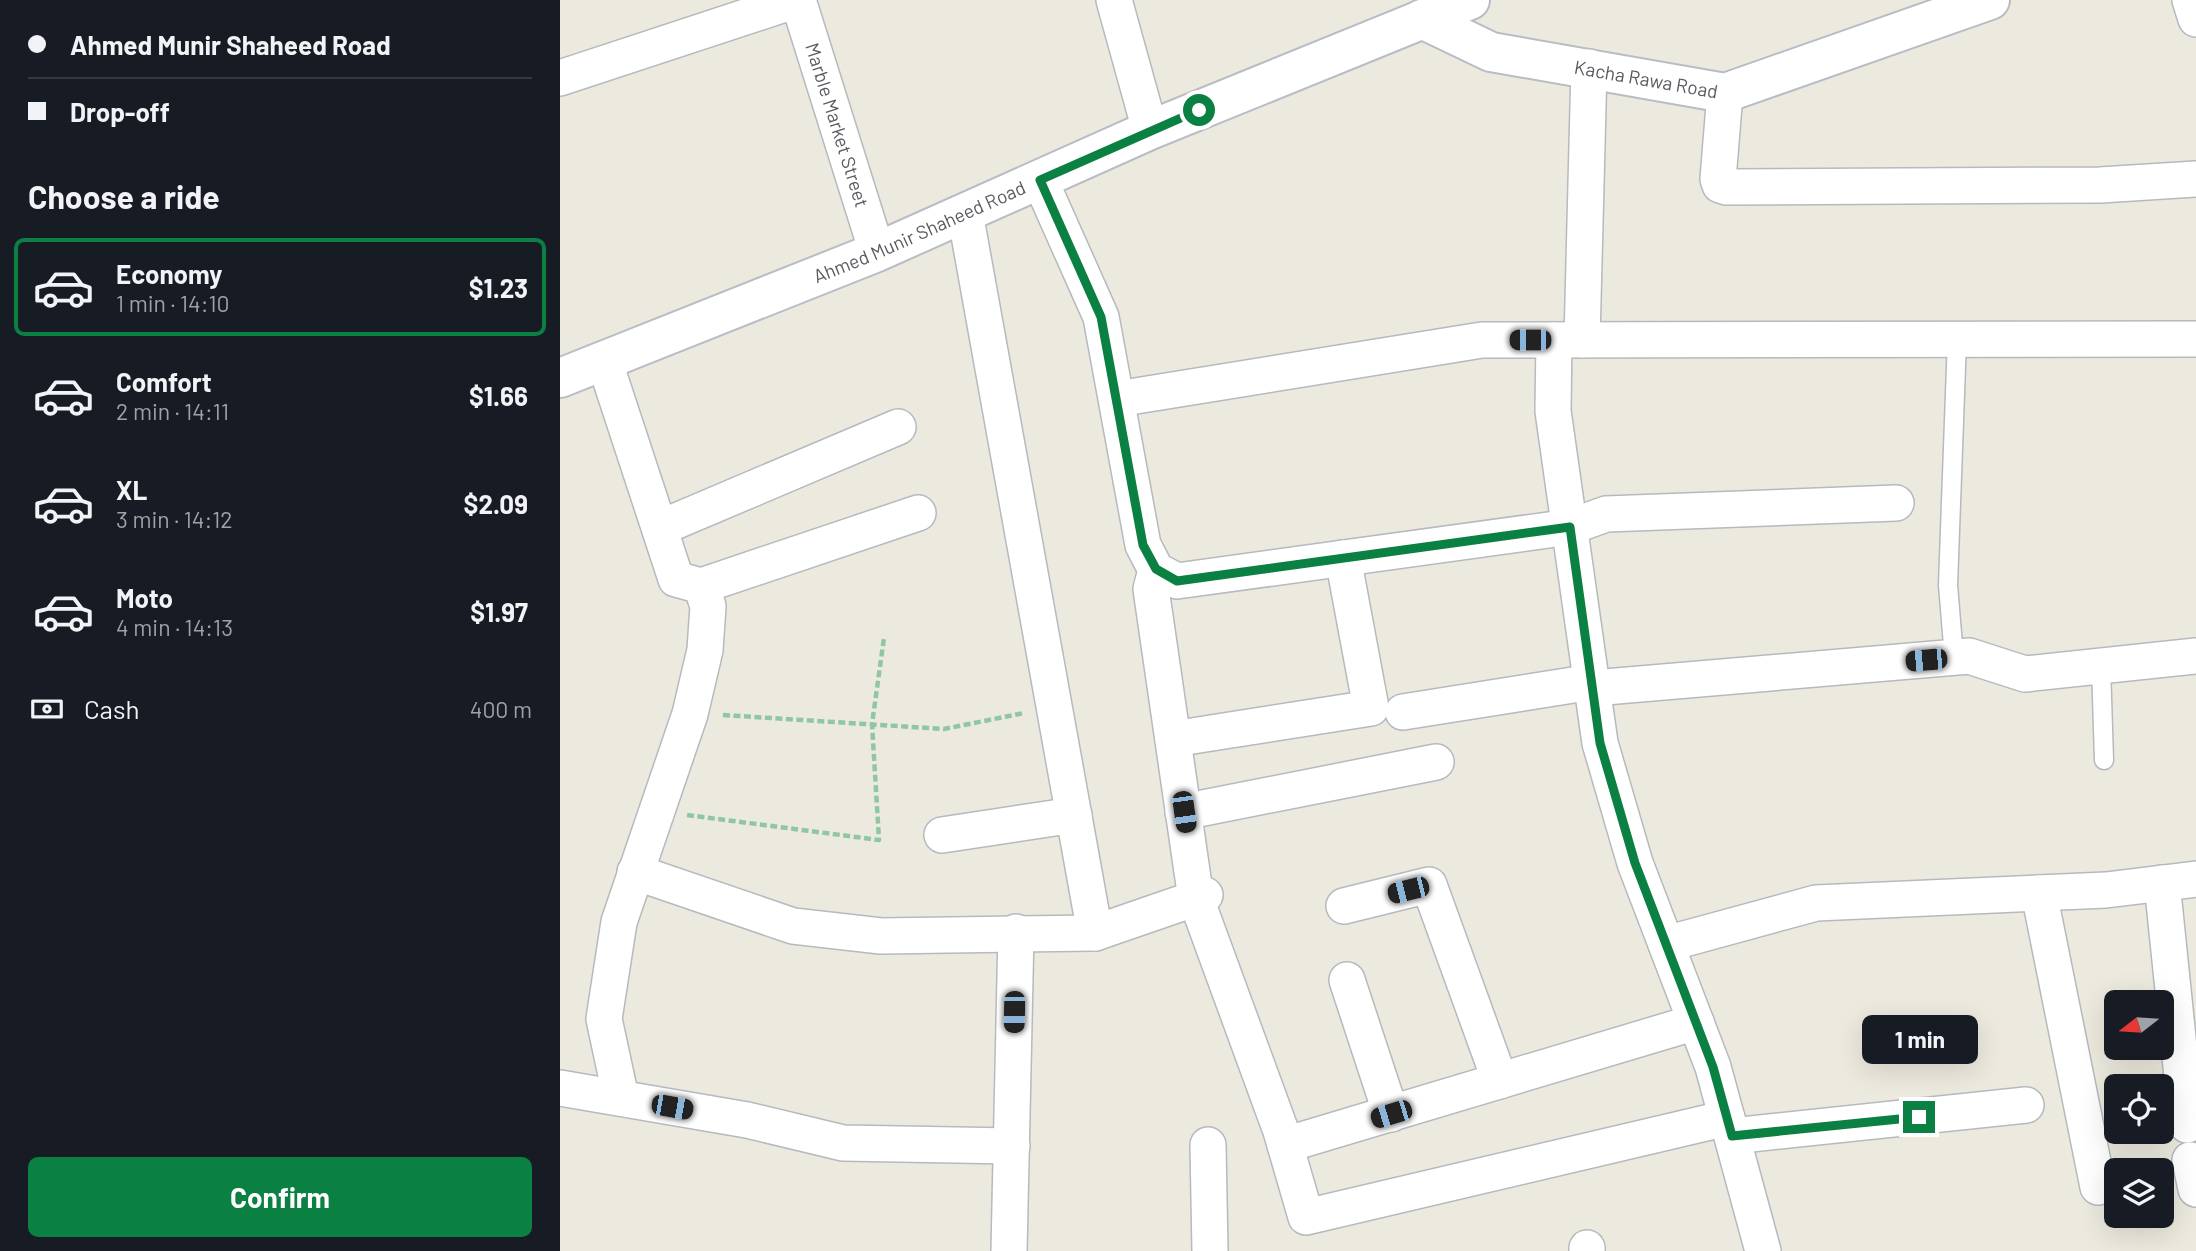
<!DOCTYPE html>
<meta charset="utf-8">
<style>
:root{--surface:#171b24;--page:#242831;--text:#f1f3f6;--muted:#9ea1a6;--line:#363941;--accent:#0b8043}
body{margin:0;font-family:Barlow,sans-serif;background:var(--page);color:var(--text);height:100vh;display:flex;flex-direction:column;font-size:26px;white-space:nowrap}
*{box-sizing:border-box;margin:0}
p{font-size:23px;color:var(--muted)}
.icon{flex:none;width:38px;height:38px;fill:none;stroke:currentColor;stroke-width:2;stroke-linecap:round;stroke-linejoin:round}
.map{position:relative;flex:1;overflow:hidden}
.side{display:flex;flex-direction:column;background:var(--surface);width:560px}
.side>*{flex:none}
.hud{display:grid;align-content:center;height:154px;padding:0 28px;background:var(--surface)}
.needle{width:46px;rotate:253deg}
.controls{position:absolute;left:1544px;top:990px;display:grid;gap:14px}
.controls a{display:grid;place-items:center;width:70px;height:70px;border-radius:10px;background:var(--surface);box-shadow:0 7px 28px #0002;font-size:35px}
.end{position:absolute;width:32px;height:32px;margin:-16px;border:9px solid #0b8043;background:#fff;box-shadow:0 0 0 4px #fff}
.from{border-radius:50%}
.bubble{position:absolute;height:49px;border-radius:10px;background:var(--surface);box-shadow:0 7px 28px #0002;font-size:23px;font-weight:700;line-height:49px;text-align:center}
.car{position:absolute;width:21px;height:42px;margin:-21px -10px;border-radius:9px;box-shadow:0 0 5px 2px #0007;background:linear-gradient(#222 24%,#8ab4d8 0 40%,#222 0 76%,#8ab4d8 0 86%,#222 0)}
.hud b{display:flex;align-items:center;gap:24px;height:66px;font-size:26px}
.hud b+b{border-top:2px solid var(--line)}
.hud i{width:18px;height:18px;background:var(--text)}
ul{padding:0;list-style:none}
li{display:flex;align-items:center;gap:21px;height:98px;margin:0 14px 10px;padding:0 14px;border:4px solid transparent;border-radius:10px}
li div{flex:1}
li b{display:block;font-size:26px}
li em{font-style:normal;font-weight:700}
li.active{border-color:var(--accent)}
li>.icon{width:63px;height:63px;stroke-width:1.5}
h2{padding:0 28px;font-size:32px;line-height:84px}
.pay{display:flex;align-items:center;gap:18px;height:77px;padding:0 28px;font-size:26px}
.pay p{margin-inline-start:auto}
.button{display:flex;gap:14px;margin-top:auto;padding:14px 28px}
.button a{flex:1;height:80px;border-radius:10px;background:var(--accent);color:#fff;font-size:28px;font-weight:700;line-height:80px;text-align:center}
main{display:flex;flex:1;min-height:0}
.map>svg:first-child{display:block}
</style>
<main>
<section class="side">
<div class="hud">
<b><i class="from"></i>Ahmed Munir Shaheed Road</b>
<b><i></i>Drop-off</b>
</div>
<h2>Choose a ride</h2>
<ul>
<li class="active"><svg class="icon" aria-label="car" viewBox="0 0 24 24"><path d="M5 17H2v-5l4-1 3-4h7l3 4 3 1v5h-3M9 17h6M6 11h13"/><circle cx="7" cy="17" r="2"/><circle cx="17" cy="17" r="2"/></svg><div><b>Economy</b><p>1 min · 14:10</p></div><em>$1.23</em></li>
<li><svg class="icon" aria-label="car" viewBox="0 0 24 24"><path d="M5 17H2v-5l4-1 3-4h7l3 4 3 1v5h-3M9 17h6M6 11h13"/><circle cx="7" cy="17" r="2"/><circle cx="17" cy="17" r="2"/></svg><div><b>Comfort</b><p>2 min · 14:11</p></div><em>$1.66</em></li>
<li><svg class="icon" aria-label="car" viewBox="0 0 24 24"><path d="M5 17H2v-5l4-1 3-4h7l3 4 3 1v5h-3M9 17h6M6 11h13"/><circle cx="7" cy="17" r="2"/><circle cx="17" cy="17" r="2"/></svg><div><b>XL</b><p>3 min · 14:12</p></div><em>$2.09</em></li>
<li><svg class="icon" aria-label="car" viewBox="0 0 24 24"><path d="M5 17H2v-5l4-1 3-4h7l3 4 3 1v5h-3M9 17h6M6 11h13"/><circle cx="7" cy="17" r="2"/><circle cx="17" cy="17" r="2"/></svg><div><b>Moto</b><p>4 min · 14:13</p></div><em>$1.97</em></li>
</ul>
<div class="pay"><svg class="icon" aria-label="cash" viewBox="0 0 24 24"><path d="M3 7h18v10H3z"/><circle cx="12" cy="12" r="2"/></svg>Cash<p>400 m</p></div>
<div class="button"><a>Confirm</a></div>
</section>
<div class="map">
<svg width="1636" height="1251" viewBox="0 0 1636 1251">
<rect width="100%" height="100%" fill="#eceade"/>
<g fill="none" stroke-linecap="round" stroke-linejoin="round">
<defs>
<path id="lane" d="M1394,657L1388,585L1397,339
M1541,666L1544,760"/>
<g id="street">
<path id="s1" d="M238,0L317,252"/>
<path d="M554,0L590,130"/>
<path d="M1630,0L1636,19"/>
<path d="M0,78L237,0"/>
<path d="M1165,93L1158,179L1160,185L1166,187L1540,185L1636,179"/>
<path d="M480,180L541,317L583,545L596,570L617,581L1010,527L1046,514L1336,503"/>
<path d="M405,213L535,933"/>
<path d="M994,340L993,411L1040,743L1075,863L1153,1067L1203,1251"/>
<path d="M1022,340L1029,67"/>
<path d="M44,360L116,579L141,586L148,606L145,650L130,714L59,922L44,1019L61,1098"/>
<path d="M557,399L922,340L1636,339"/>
<path d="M100,528L338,427"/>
<path d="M596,570L591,589L636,899L721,1131L746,1217L1167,1118"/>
<path d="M141,586L358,513"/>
<path d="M1033,688L1409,656L1465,674L1636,656"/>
<path d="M843,712L1032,682"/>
<path d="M613,739L811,708L783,558"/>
<path d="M623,812L876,762"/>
<path d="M382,835L514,815"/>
<path d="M75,872L233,926L321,936L535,933L645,895"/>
<path d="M1602,883L1627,1125"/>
<path d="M1479,893L1538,1187"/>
<path d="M784,906L869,885L940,1081"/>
<path d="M1106,944L1256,903L1546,890L1636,879"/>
<path d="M787,980L831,1114"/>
<path d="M0,1088L187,1120L283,1143L452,1146"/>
<path d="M1172,1136L1466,1105"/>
<path d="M648,1145L650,1251"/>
<path d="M725,1145L1136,1022"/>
<path d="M1630,1160L1636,1189"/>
<path d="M1027,1248V1251"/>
<path d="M449,1251L456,932"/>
</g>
<g id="secondary">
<path id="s2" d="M862,19L931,52L1165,93L1430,0"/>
<path id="s3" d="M0,378L317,252L590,130L910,0"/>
</g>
</defs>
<!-- lane casing -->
<use href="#lane" stroke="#b6b9be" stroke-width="21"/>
<!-- street casing -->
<use href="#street" stroke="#b6b9be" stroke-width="38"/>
<!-- secondary casing -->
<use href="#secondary" stroke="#b9bcc4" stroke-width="42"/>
<!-- path -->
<path stroke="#91c6a3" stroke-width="4.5" stroke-dasharray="7 3.5" stroke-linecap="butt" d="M163,715L384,729L464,713
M127,815L319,840L312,724L324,638"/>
<!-- lane -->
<use href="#lane" stroke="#fff" stroke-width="18"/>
<!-- street -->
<use href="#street" stroke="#fff" stroke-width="35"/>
<!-- secondary -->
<use href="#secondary" stroke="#fff" stroke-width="38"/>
</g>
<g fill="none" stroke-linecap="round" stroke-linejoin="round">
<!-- route -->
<path stroke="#0b8043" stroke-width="9" d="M639,110L480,180L541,317L583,545L596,569L617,581L1010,527L1040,743L1075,863L1153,1067L1172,1136L1359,1117"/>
</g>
<g text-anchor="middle" stroke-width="7" stroke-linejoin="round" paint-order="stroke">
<!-- street labels -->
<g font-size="19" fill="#575b60" stroke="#fff">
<text dy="7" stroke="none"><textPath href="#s2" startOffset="234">Kacha Rawa Road</textPath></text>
<text dy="7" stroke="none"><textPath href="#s1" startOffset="131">Marble Market Street</textPath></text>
<text dy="7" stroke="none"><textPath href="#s3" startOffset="388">Ahmed Munir Shaheed Road</textPath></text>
</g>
</g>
</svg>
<div class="controls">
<a><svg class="needle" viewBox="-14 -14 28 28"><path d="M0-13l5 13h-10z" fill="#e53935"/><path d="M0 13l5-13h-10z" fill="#9ea1a6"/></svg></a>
<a><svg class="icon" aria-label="locate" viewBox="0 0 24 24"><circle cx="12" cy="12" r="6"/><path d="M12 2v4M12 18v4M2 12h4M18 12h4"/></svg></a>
<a><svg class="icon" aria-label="layers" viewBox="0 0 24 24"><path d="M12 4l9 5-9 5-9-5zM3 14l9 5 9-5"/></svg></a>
</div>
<i class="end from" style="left:639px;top:110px"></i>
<i class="end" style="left:1359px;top:1117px"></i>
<div class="bubble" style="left:1302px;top:1015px;width:116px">1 min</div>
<i class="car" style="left:970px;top:340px;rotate:270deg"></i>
<i class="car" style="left:1366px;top:660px;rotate:265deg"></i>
<i class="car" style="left:624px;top:812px;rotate:172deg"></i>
<i class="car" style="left:848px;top:890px;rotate:256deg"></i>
<i class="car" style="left:454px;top:1012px;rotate:181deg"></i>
<i class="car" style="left:112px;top:1107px;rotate:100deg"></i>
<i class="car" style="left:831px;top:1114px;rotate:253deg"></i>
</div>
</main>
